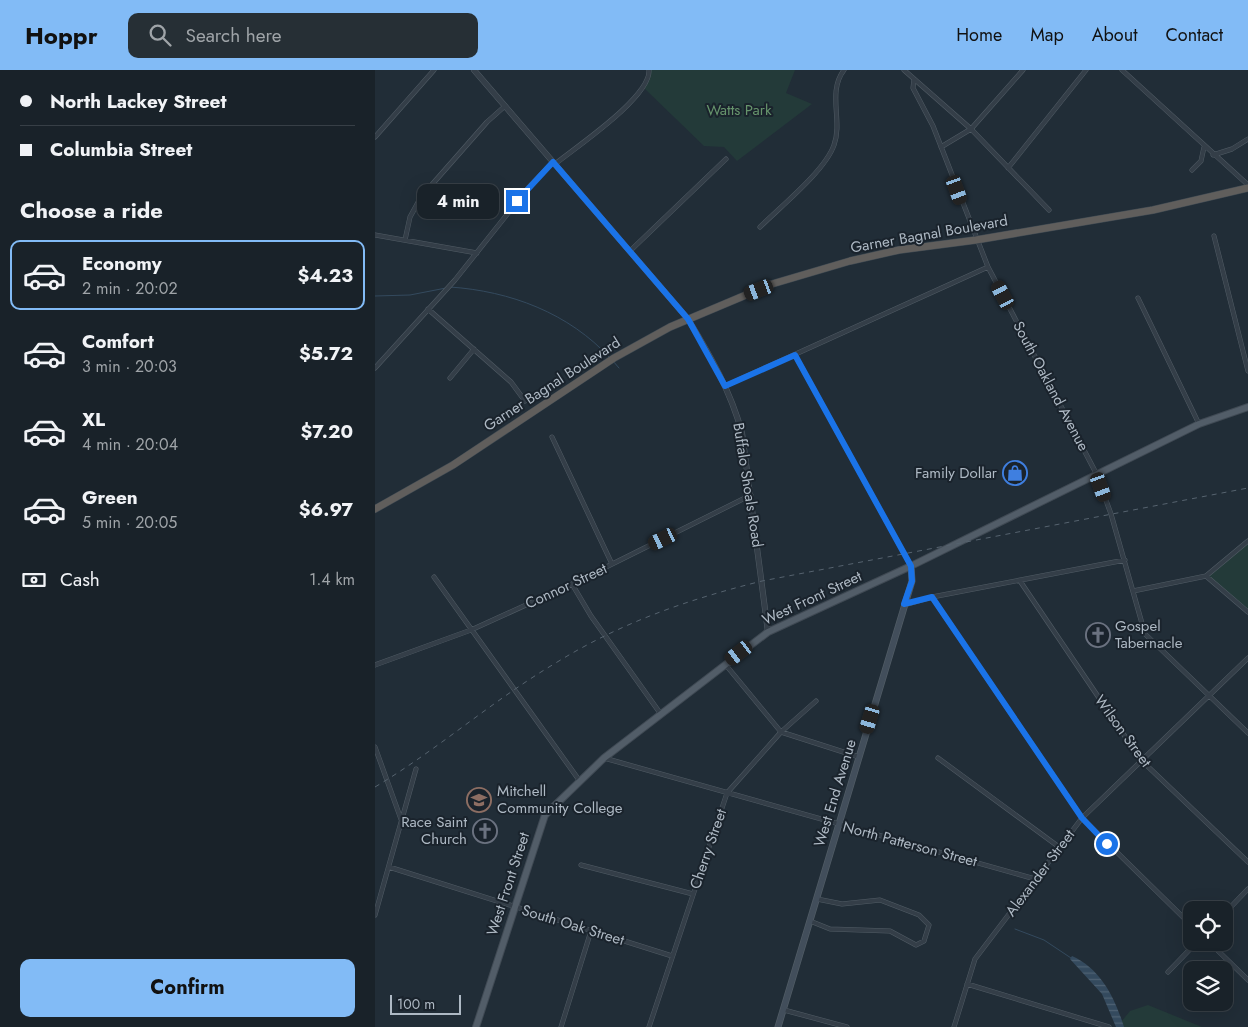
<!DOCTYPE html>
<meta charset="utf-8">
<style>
:root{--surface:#192229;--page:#262f35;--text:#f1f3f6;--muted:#9fa4a8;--line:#373f46;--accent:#82bbf6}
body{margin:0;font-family:Jost,sans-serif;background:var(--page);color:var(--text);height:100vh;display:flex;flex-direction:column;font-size:19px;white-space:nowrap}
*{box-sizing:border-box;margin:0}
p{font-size:16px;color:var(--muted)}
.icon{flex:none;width:28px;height:28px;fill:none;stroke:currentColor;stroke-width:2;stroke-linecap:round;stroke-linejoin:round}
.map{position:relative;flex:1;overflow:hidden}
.drawer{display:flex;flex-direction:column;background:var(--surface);width:375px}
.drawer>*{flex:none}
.banner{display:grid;align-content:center;height:110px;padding:0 20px;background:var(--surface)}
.fabs{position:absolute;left:808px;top:831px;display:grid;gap:10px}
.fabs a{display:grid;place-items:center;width:50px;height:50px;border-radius:10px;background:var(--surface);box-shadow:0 5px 20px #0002,0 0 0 1px var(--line);font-size:25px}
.scale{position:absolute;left:15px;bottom:12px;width:71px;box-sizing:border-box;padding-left:5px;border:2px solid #aeb9c4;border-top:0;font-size:14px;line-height:18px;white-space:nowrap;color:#aeb9c4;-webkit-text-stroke:4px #1a232c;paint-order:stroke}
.end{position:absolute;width:22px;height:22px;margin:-11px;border:6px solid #1a73e8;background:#fff;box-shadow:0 0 0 2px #fff}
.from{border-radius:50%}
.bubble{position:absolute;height:35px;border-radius:10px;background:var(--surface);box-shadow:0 5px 20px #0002,0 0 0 1px var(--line);font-size:16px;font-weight:700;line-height:35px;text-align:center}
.car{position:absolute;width:15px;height:30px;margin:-15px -8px;border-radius:6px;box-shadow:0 0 4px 1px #0007;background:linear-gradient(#222 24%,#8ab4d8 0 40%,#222 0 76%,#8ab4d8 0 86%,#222 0)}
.banner b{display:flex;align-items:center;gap:18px;height:48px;font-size:19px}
.banner b+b{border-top:1px solid var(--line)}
.banner i{width:12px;height:12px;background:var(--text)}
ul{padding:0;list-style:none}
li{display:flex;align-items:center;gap:15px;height:70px;margin:0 10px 8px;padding:0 10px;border:2px solid transparent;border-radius:10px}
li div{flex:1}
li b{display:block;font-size:19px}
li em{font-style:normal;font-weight:700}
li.current{border-color:var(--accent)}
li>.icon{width:45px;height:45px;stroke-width:1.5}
h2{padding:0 20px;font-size:22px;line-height:60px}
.pay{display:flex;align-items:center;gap:12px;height:55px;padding:0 20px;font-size:19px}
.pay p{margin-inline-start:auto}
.action{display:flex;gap:10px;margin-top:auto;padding:10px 20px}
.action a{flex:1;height:58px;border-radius:10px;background:var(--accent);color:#111;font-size:20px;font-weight:700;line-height:58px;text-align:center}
header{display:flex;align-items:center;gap:30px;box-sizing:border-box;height:70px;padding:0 25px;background:var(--accent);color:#111}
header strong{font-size:24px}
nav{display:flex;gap:28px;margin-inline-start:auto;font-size:18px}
.search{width:350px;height:45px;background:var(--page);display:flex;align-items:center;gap:12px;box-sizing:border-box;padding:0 18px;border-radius:10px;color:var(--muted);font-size:19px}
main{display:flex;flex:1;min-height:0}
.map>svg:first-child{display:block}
</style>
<header>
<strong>Hoppr</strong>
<div class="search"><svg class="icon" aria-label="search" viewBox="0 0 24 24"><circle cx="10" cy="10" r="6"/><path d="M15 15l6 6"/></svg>Search here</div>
<nav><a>Home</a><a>Map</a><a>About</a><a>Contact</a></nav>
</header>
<main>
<section class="drawer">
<div class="banner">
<b><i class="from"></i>North Lackey Street</b>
<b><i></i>Columbia Street</b>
</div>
<h2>Choose a ride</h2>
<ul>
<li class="current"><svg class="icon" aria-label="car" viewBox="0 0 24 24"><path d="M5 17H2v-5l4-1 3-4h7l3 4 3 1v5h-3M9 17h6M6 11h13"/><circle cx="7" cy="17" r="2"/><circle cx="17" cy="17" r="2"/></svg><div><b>Economy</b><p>2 min · 20:02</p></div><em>$4.23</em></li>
<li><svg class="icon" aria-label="car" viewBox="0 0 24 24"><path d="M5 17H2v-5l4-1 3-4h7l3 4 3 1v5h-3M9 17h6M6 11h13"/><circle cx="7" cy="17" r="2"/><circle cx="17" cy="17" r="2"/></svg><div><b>Comfort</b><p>3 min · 20:03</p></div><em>$5.72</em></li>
<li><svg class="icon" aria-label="car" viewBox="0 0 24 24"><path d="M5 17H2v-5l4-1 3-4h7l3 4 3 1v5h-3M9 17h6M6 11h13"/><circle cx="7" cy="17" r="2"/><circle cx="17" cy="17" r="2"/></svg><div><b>XL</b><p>4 min · 20:04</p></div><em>$7.20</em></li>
<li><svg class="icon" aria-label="car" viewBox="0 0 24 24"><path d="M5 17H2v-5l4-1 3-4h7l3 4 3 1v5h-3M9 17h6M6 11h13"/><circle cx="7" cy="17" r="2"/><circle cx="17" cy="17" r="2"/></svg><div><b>Green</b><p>5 min · 20:05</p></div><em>$6.97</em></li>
</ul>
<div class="pay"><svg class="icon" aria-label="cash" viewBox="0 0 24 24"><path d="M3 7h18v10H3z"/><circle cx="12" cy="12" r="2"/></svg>Cash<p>1.4 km</p></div>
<div class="action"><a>Confirm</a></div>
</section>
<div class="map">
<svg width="873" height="957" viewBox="0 0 873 957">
<defs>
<pattern id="water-rules" width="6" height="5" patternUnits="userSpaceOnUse" patternTransform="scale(1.25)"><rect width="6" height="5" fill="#344a5e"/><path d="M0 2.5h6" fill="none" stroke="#4f6273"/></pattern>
</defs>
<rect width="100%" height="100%" fill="#212d37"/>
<!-- green -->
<path fill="#233a39" d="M274,0H420L411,23L437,34L362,91L349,77L329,76L269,18Z
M873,471V542L831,506Z
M773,935L827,957H742L755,941Z"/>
<!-- water -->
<path fill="url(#water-rules)" d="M697,886C726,899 740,928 749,957H741L727,924L695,889Z"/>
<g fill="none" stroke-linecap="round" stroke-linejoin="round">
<!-- stream -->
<path stroke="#344a5e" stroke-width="1" d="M75,217C135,221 194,243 235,288
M0,226L35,225L71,218
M238,291L244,298
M640,859L669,870L696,888"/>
<defs>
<path id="minor" d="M529,0L596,59L674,140
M747,0L873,115
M539,9L538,18L558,56L613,197L721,403L736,444L770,564L873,663
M0,67L59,0
M566,77L596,59L648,0
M838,85L857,79L873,69
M180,94C201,77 276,27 274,0
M633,98L711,0
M817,100L826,91L829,77
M385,157C405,137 450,101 459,75C468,51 452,22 469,0
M0,165L102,183
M839,166L873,301
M30,170L35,147L46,127L112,52L130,36
M255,181L351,89
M763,228L824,354
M53,239L136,312L150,331
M420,285L536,496
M0,298L80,210L153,118L178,92
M75,308L99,279
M350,316L613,197
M177,367L237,494
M831,506L873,542
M59,507L204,710
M645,511L766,690L873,792
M197,514L216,546L285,643
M758,521L831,506L873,471
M557,527L707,748L816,855
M529,535L557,527L750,490
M350,594L406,662L484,687
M0,595L96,560L197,514L376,425
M0,677L27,752
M229,688L660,809
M563,688L684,777
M206,795L318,824
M14,797L297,886
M849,844L873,819
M0,845L41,699
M435,851L455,859L515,861L541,875L549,871L554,855L544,845L505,830L467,834L442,829
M834,872L873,910
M793,902L822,872
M592,914L734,957
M409,940L472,957
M186,957L216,861
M274,957L352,723L406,662L441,631
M579,957L600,889L707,748L873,588"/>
<path id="tertiary" d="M99,0L313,249C335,285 356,322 367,363L393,562"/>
<path id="secondary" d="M403,957L537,511L536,496"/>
<path id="primary" d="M101,957L170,745L229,688L393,562L536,496L824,354L873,337"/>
<path id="trunk" d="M0,439L78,395L239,288L295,257L397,214L475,191L524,180L601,170L778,140L873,118"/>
</defs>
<!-- minor casing -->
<use href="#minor" stroke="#515c65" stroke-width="5"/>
<!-- tertiary casing -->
<use href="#tertiary" stroke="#515c65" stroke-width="6"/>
<!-- secondary casing -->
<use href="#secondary" stroke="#515c65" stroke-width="7"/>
<!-- primary casing -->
<use href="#primary" stroke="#404a54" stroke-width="8"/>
<!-- trunk casing -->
<use href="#trunk" stroke="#3e4952" stroke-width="8"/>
<!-- minor -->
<use href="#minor" stroke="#343e48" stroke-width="4"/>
<!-- tertiary -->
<use href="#tertiary" stroke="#343e48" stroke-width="5"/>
<!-- secondary -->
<use href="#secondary" stroke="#424e5b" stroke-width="5.5"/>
<!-- primary -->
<use href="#primary" stroke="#525d68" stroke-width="6"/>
<!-- trunk -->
<use href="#trunk" stroke="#605e5c" stroke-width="7"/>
<!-- rail -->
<path stroke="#56636f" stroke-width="1" stroke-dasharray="5 5" stroke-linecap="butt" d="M0,717C62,680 117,631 179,594C245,553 311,530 387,511L873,418"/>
</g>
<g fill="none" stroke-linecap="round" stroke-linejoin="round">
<!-- route -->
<path stroke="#1a73e8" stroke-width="6" d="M142,131L178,92L313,249L350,316L420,285L536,496L537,511L529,534L557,527L707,748L732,774"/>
</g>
<!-- icons -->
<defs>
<symbol id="shop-ring" viewBox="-11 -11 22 22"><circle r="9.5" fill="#1a232c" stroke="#3f7fe0" stroke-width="1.5"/><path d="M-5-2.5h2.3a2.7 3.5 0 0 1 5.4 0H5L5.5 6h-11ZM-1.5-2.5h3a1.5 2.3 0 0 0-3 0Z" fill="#3f7fe0"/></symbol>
<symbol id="church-ring" viewBox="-11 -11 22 22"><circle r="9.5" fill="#1a232c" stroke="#6b7280" stroke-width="1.5"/><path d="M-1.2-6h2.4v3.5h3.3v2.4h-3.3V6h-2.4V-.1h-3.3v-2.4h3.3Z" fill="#6b7280"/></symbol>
<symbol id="university-ring" viewBox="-11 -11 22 22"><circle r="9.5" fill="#1a232c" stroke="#8d6e63" stroke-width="1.5"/><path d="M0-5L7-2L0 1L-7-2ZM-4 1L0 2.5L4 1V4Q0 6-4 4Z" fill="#8d6e63"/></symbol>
</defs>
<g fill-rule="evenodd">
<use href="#shop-ring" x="626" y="389" width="28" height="28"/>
<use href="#church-ring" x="709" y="551" width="28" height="28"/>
<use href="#university-ring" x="90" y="716" width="28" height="28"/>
<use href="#church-ring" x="96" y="747" width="28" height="28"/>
</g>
<g text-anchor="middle" stroke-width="4" stroke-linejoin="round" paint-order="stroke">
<!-- park labels -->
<g font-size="15" fill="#66946c" stroke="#1a232c">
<text x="364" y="45">Watts Park</text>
</g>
<!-- street labels -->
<g font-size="15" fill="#aeb9c4" stroke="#1a232c">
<text transform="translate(554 164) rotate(-10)" y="5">Garner Bagnal Boulevard</text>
<text transform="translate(177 314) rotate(-33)" y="5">Garner Bagnal Boulevard</text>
<text transform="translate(676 316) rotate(62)" y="5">South Oakland Avenue</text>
<text transform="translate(373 415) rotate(81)" y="5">Buffalo Shoals Road</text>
<text transform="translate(191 516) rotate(-25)" y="5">Connor Street</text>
<text transform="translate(437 528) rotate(-25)" y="5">West Front Street</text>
<text transform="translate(748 661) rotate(54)" y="5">Wilson Street</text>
<text transform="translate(460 723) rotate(-73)" y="5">West End Avenue</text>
<text transform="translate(535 774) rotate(15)" y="5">North Patterson Street</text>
<text transform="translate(333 779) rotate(-71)" y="5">Cherry Street</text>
<text transform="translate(665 803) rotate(-53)" y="5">Alexander Street</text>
<text transform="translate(133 814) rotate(-72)" y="5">West Front Street</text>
<text transform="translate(198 855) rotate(17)" y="5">South Oak Street</text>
</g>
<!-- poi labels -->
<g font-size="15" fill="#aeb9c4" stroke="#1a232c" text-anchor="end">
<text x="622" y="408">Family Dollar</text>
<text x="740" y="561" text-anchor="start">Gospel<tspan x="740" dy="17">Tabernacle</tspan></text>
<text x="122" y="726" text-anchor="start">Mitchell<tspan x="122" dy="17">Community College</tspan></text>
<text x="92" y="757">Race Saint<tspan x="92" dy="17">Church</tspan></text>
</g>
</g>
</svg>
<div class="fabs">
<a><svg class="icon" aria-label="locate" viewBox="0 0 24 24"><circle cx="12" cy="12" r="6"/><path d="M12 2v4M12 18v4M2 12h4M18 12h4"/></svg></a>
<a><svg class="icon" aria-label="layers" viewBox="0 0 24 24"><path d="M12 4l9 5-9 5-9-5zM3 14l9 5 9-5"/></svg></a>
</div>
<div class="scale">100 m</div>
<i class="end from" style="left:732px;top:774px"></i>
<i class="end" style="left:142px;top:131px"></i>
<div class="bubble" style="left:42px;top:114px;width:82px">4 min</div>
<i class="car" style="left:582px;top:120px;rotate:160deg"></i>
<i class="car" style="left:384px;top:220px;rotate:249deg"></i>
<i class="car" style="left:628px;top:225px;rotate:332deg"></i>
<i class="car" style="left:726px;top:417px;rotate:160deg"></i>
<i class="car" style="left:288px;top:469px;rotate:244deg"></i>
<i class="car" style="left:364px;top:583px;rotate:233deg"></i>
<i class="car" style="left:495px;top:649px;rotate:197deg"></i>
</div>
</main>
